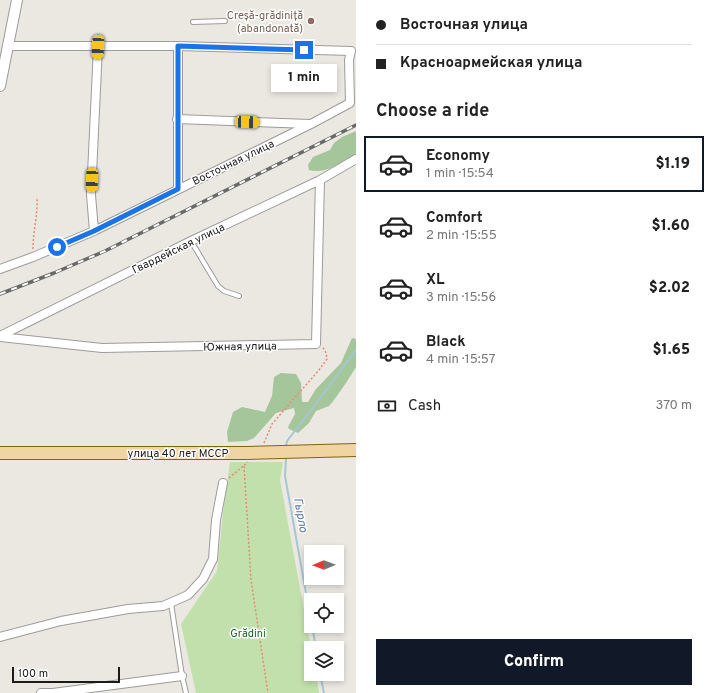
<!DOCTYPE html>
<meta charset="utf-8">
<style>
:root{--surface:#fff;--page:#f6f6f6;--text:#222;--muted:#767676;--line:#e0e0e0;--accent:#111827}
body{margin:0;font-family:Overpass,sans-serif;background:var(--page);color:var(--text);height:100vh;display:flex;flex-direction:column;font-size:15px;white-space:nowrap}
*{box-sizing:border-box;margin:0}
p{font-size:13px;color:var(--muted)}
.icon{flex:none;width:22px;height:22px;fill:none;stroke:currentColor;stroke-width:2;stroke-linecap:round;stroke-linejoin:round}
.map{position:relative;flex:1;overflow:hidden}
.sheet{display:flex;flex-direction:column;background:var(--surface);width:356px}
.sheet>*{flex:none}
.top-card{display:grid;align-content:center;height:88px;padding:0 20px;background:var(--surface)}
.needle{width:26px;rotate:269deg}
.buttons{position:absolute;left:304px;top:545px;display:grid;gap:8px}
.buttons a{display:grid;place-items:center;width:40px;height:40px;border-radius:0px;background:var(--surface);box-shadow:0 2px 6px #0003;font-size:20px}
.scale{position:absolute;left:12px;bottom:10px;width:108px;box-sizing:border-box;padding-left:4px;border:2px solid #1b1b1b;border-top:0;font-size:11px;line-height:14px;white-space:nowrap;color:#1b1b1b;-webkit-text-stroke:3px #fff;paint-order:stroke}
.end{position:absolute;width:18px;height:18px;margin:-9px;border:5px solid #1a73e8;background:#fff;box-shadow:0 0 0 2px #fff}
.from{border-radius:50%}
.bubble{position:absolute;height:28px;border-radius:0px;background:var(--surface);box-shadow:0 2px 6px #0003;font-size:13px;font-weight:800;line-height:28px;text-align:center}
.car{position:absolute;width:12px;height:24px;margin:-12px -6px;border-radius:5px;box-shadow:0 0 3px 1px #0007;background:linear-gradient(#f5c518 24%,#345 0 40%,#f5c518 0 76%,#345 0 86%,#f5c518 0)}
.top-card b{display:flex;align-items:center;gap:14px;height:38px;font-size:15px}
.top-card b+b{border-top:1px solid var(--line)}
.top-card i{width:10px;height:10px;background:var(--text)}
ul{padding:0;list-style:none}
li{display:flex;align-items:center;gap:12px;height:56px;margin:0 8px 6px;padding:0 12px;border:2px solid transparent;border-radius:0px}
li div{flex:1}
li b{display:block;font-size:15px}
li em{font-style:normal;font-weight:800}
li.selected{border-color:var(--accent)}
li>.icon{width:36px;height:36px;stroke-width:1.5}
h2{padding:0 20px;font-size:18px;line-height:48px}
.pay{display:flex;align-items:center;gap:10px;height:44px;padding:0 20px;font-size:15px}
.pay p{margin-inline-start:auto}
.action{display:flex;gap:8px;margin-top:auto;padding:8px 20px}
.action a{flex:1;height:46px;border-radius:0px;background:var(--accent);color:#fff;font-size:16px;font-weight:800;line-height:46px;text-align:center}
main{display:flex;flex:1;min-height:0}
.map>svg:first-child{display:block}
</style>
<main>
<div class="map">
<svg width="356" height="693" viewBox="0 0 356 693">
<rect width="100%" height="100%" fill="#ebe8e1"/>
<!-- grass -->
<path fill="#c2e0ac" d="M230,462H283L280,480L311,648V674H316L319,693H196L181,624L217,571L224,504Z"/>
<!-- forest -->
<path fill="#a4c69a" d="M356,131V155C341,162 325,175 309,170L308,165L313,157L330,150L334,143L342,137Z
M352,338L356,339V367L346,383L334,400L329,406L316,411L309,423L298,433L289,429L288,427L295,414L294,408L276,413L254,438L247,441L228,442L227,432L233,412L242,407L265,412L272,396L274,377L281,373L296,374L301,383L302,402H308L316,389L341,363Z"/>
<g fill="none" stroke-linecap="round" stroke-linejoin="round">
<!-- stream -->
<path stroke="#a6c6d4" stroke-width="2" d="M286,446L287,441L315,405L356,350
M286,458L285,476L311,621
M312,626L316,648
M320,674L324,693"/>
<defs>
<path id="service" d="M193,22L225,21
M191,241L218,286L224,291L239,296
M171,603L182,676L186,693"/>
<path id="minor" d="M177,119L310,124
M178,189V46
M94,231L91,195L98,47
M0,269L33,257L94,231L311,124L350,103L349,60L351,51L178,46H8
M0,336L191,241L320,180L356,159
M0,337L102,348L316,344L320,180
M0,637L61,621L128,609L163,606L188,595L203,579L213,559L216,520L223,483
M41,693H53
M53,693L182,676"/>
<path id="tertiary" d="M0,86L17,0"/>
<path id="primary" d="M0,453H246L356,450"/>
</defs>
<!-- service casing -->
<use href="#service" stroke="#9c9c9c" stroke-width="6"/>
<!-- minor casing -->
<use href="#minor" stroke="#9c9c9c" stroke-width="10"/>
<!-- tertiary casing -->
<use href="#tertiary" stroke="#9c9c9c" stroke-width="12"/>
<!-- primary casing -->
<use href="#primary" stroke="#816410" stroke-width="14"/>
<!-- path -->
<path stroke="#e98974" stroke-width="1.5" stroke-dasharray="2 2" stroke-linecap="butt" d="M33,249C33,231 38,215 37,197
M264,443L272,424L319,370L327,359C326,354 326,349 321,347
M244,466L251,580L268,693
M229,478L248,462"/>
<!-- service -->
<use href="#service" stroke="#fff" stroke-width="4"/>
<!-- minor -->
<use href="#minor" stroke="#fff" stroke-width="8"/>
<!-- tertiary -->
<use href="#tertiary" stroke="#fff" stroke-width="10"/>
<!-- primary -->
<use href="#primary" stroke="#f0d4a1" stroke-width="12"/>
<defs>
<path id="rail" d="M0,294L54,273L105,251L356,125"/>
</defs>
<!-- rail casing -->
<use href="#rail" stroke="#696969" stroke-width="3.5"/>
<!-- rail -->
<use href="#rail" stroke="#fff" stroke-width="2" stroke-dasharray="6" stroke-linecap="butt"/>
</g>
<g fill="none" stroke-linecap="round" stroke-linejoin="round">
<!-- route -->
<path stroke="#1a73e8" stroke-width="5" d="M57,247L94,231L178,189V46L304,50"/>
</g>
<!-- markers -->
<circle fill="#8d6e63" stroke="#fff" stroke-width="1.5" cx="311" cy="21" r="4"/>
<g text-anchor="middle" stroke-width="3" stroke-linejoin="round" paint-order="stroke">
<!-- education labels -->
<g font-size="11" fill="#785e54" stroke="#fff" text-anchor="end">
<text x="303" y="19">Creșă-grădiniță<tspan x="303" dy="13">(abandonată)</tspan></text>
</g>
<!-- street labels -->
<g font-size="11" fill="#1b1b1b" stroke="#fff">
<text transform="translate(233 162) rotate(-26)" y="4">Восточная улица</text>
<text transform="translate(178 248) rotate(-26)" y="4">Гвардейская улица</text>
<text transform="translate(240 346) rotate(-1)" y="4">Южная улица</text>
<text x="178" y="457">улица 40 лет МССР</text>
</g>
<!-- park labels -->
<g font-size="11" fill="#176a24" stroke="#fff">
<text x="248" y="637">Grădini</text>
</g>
<!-- water labels -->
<g font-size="12" font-style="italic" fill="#53739e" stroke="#fff">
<text transform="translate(301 515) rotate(80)" y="4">Гырло</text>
</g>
</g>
</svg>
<div class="buttons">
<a><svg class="needle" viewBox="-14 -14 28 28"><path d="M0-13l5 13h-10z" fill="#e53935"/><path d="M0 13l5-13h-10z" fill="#767676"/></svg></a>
<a><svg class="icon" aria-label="locate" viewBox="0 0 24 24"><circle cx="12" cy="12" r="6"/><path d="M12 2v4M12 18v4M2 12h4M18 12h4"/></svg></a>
<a><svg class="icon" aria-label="layers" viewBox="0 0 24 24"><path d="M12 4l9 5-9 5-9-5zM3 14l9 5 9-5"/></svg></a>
</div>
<div class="scale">100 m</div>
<i class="end from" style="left:57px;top:247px"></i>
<i class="end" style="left:304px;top:50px"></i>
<div class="bubble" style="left:271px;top:64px;width:66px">1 min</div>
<i class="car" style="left:98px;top:47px;rotate:183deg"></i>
<i class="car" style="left:247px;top:122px;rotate:92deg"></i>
<i class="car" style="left:92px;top:180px;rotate:182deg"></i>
</div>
<section class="sheet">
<div class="top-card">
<b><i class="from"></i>Восточная улица</b>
<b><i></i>Красноармейская улица</b>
</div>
<h2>Choose a ride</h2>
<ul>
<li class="selected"><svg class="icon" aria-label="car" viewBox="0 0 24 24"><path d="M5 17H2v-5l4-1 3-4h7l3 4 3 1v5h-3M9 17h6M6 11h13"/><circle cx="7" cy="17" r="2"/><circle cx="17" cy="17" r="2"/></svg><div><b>Economy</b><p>1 min · 15:54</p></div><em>$1.19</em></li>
<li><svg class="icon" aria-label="car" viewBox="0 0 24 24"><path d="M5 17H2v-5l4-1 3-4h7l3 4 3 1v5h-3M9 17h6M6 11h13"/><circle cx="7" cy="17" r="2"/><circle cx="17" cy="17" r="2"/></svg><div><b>Comfort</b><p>2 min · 15:55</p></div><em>$1.60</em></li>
<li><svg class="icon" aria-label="car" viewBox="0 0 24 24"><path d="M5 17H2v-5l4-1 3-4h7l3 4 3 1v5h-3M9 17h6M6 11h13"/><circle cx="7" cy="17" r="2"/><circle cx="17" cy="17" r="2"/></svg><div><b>XL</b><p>3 min · 15:56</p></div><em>$2.02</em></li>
<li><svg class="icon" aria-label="car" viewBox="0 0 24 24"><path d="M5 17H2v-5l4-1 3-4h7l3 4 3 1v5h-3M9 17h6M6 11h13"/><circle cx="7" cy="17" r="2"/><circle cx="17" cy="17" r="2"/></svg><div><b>Black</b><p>4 min · 15:57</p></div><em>$1.65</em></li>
</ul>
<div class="pay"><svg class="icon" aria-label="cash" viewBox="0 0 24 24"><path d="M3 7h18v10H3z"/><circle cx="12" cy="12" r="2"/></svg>Cash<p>370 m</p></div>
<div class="action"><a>Confirm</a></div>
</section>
</main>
